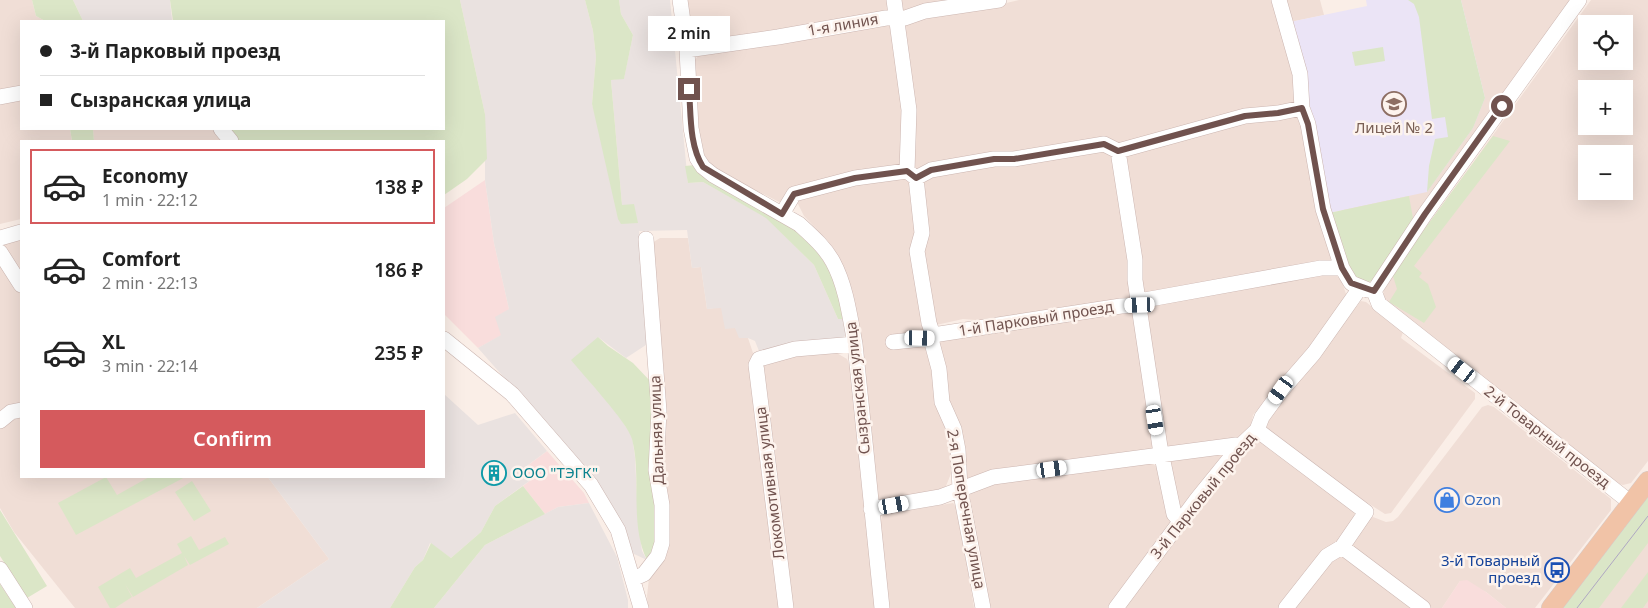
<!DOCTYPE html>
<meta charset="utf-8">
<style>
:root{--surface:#fff;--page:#f2f2f2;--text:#222;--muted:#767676;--line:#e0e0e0;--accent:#d55a5d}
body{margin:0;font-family:"Noto Sans",sans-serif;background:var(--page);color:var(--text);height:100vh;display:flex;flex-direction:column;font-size:19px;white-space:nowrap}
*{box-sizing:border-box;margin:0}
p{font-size:16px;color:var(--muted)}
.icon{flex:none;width:28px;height:28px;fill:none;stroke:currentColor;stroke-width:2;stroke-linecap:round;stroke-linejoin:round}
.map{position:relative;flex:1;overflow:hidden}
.sheet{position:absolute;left:20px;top:140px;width:425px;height:338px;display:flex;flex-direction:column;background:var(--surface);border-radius:0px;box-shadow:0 5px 20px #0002}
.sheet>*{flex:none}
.top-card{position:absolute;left:20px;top:20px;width:425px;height:110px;border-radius:0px;box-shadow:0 5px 20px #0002;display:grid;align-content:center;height:110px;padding:0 20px;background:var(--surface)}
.controls{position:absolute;left:1578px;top:15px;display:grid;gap:10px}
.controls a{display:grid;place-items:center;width:55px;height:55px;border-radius:0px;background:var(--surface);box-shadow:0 5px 20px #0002;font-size:25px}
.end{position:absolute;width:22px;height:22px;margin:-11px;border:6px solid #70524e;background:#fff;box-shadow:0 0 0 2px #fff}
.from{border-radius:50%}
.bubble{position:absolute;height:35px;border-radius:0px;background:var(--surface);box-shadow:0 5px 20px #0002;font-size:16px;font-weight:600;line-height:35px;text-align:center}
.car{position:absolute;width:15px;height:30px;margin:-15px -8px;border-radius:6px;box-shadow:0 0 4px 1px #0007;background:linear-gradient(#fff 24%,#345 0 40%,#fff 0 76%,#345 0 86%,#fff 0)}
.top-card b{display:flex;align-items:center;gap:18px;height:48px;font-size:19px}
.top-card b+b{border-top:1px solid var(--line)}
.top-card i{width:12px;height:12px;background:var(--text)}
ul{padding:9px 0 0;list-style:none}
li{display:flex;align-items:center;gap:15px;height:75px;margin:0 10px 8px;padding:0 10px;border:2px solid transparent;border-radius:0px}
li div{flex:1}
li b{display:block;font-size:19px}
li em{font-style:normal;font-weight:600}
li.on{border-color:var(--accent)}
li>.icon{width:45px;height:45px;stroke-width:1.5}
.primary-button{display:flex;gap:10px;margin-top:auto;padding:10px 20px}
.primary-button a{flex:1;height:58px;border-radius:0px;background:var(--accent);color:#fff;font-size:20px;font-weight:600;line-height:58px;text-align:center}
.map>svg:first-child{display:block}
</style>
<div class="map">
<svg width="1648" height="608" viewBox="0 0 1648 608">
<rect width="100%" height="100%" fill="#faeee7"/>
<!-- residential -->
<path fill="#f0ded6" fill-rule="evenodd" d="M0,0H32L36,16L45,21H21V89L0,93Z
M687,0H890L889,12L697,43L693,41Z
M897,0H983L900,13Z
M1019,0H1276L1294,76V102L1119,145L1106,141L1027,149L1013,156L913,173L903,22L969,12Z
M1283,0H1320L1324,15L1290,22Z
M1461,0H1570L1414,224L1341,211L1485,98Z
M1591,0H1648V461L1631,483L1623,485L1616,483L1390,309L1383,297L1385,284ZM1586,24H1624V61H1586ZM1586,89H1624V126H1586ZM1586,154H1624V191H1586Z
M894,23L902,86L903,163L781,203L716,170L708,164L698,147L694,61L698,56L705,52Z
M21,100V129H70L72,141H21V219L0,224V103Z
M1295,116L1306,126L1335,263L1142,295L1124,156L1245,120Z
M93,129H224L235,141H94Z
M1102,149L1114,156L1135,298L988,321L963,319L936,325L923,256V177Z
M904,177L909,182L950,431L952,471L946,486L939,492L882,500L877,498L838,260L828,241L804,216L798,204L799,196L810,191Z
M21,234V476H267L329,559L257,608H75L14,532L0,508V239Z
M660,238H688L692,268L701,267L707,309L721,307L735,328L748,338L754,356L782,608H648L647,596L661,470L652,243Z
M1297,275H1336L1342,282L1346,294V303L1253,415L1251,427L1242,439L1166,450L1144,322L1147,303Z
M1361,301L1366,302L1403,332L1401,338L1475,393V399L1391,513L1385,514L1327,477L1265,430L1266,422Z
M1135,311L1155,449L966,481L946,401L937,338Z
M828,348L847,359L852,371L878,608H789L763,362Z
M1488,405L1494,407L1611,499V510L1535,608H1506L1486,592L1460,581L1442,608H1430L1352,550L1351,541L1368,519L1373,517L1386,522L1393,521L1398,517L1482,407Z
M1260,437L1354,513V519L1337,543L1282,608H1125L1243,446Z
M1228,451L1190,504L1178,511L1170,457Z
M1151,462L1158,468L1171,516L1170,526L1110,608H988L969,493L993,480Z
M1648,496V608H1563Z
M953,503L958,508L974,608H888L879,524L883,515Z
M1342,556H1349L1416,608H1293L1330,561Z"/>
<!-- commercial -->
<path fill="#f9dddc" d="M485,180L494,243L509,309L502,335L478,348L444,314V208Z
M547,451L584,493L589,503L558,507L545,514L523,486L532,479L523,469Z
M1467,580L1486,592L1506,608H1442L1460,581Z"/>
<!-- industrial -->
<path fill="#eae2e0" d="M73,0H170L172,20L83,21Z
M460,0H585L593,31L596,57L592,104L622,205L611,80L624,78L633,35L621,14L619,0H670L688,183L703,182L767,218L814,265L838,319H844L846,334L843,339L759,351L755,341L748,338H739L735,328L725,329L721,308L707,309L701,267L692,268L687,230L639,231L649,343L626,358L598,337L624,424L632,436L635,457L638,520L642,551L647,560L632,553L594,479L478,348L501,335L495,317L509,309L494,243L485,180V114Z
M444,394L478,425L515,413L547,451L524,468L532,479L495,506L481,532L451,558L430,543L423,560L415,567L390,608H257L329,559L267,476H444Z
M589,503L617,557L628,600V608H434L485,545L558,507Z"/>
<!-- education -->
<path fill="#ebe4f6" d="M1366,0H1461L1485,98L1473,128L1427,192L1329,213L1290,22L1367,6Z"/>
<!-- green -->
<path fill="#dbe6c7" d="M32,0H73L83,21H45L36,16Z
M170,0H460L485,114L487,159L467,179L444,195V141H235L224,129H444V21H173Z
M585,0H619L621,14L633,35L624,79L611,80L622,205L634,204L638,223L621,224L618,219L592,104L596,57L593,31Z
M1408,0H1461L1485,98L1473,128L1427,192L1429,166L1435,139L1448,137L1445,117L1432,119L1419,17L1414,4Z
M1383,47L1385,61L1355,66L1352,52Z
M70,129H93L94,141H72Z
M1493,136L1510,141L1414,266L1422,273L1419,277L1428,284L1436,307L1424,323L1389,302L1397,289L1392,273Z
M695,165C760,206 834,233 844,319H838L814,265L766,218L703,182L688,183L685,166Z
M1409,196L1414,224L1375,279L1365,284L1353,277L1329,213Z
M598,337L608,346L633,363L652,383L658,542L647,560C629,523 642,477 632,439C628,423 583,375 571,360Z
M151,476H187L76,535L58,503L106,477L117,495Z
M192,481L211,511L194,521L175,492Z
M523,486L545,514L485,545L434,608H390L415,567L423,560L431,543L451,558L481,532L495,506Z
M1648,496V543L1599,608H1563Z
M0,510L47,586L27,598L0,556Z
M191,536L199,550L225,537L229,544L190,565L184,556L188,565L133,597L125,584L132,597L115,608H110L98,587L130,568L136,578L182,553L177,544Z
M1648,572V601L1643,608H1621Z
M0,584L16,608H0Z"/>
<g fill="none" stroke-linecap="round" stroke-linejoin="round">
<defs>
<path id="minor" d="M680,0L687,50L691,128L697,158L703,167L713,175L799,224C811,235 825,247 833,262C846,286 850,317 855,344L882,608
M894,0L909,110L907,171L916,178L922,233L917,251L929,323L933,335L932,343L939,369L942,402L954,429L958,450L960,489L983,608
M1279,0L1300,74L1302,108L1308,124L1323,209L1342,268L1351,283L1368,290
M687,50L778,37L886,18H905L925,11L999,0
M0,97L21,93
M221,129L231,141
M1118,151L1135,260V280L1160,447L1174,514L1181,522
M916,178L931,170L948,167L994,159H1014L1104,144L1118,151L1245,116L1278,113L1302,108
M782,214L794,194L855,178L907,171
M0,238L21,232
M0,252L21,285
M1374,291L1425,214L1579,0
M1374,291L1379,304L1631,503
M1139,301L1321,268H1342
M933,335L1121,306L1140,305
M444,339L512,394L591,485L618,530L641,608
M893,342L932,338
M0,421L11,412L21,410
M1257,430L1366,512L1342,547L1327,556L1286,608
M871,509L940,497L993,477L1236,445L1240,446
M1342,547L1423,608
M0,569L25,608
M633,579L644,574L658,556L662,543V505L656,470L659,411L646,239
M786,608L756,365L759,359L795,349L855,344
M1116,608L1197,499L1240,446L1257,430L1262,417L1281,391L1314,353L1360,288"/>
<path id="major" d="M1551,608L1648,481"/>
</defs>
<!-- minor casing -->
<use href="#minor" stroke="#ccb6b1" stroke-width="16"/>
<!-- major casing -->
<use href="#major" stroke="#d4cbca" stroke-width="20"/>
<!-- minor -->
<use href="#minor" stroke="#fff" stroke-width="15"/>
<!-- major -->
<use href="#major" stroke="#f1c3a7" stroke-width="19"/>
<!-- tram -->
<path stroke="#afa7c2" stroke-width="1" d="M1577,608L1648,516"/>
</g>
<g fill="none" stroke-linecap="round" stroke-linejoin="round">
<!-- route -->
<path stroke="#70524e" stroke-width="6" d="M689,89C691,114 689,145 703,167L782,214L794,194L855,178L907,171L916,178L931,170L948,167L994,159H1014L1104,144L1118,151L1245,116L1278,113L1302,108L1308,124L1323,209L1342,268L1351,283L1374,291L1425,214L1502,106"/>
</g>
<!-- icons -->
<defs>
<symbol id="school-ring" viewBox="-11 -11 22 22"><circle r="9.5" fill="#fdf3ed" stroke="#8d6e63" stroke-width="1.5"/><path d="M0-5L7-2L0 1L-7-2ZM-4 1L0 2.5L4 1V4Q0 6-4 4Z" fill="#8d6e63"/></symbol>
<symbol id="building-ring" viewBox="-11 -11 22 22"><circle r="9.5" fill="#fdf3ed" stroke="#0f9aa8" stroke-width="1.5"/><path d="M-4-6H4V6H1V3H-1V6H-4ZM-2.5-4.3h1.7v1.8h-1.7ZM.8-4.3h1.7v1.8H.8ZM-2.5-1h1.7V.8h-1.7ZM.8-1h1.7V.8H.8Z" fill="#0f9aa8"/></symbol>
<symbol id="shop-ring" viewBox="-11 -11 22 22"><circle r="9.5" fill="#fdf3ed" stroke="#3f7fe0" stroke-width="1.5"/><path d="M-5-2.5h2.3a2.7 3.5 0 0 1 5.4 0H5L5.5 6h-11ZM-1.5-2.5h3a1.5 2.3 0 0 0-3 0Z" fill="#3f7fe0"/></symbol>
<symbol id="bus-ring" viewBox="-11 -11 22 22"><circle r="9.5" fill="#fdf3ed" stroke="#1a4fb4" stroke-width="1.5"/><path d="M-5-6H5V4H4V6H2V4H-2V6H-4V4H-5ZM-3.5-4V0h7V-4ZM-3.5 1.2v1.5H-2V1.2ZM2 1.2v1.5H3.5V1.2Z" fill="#1a4fb4"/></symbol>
</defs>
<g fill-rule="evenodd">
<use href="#school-ring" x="1380" y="90" width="28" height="28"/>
<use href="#building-ring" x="480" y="459" width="28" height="28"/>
<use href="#shop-ring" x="1433" y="486" width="28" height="28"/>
<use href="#bus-ring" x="1543" y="556" width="28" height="28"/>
</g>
<g text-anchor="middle" stroke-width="5" stroke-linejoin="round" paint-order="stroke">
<!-- street labels -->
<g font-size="15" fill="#70524e" stroke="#fdf3ed">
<text transform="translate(843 25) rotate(-10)" y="5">1-я линия</text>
<text transform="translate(1036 319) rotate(-9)" y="5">1-й Парковый проезд</text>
<text transform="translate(858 388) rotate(-96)" y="5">Сызранская улица</text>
<text transform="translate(657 430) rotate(-92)" y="5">Дальняя улица</text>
<text transform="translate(1547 437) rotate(38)" y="5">2-й Товарный проезд</text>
<text transform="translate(770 483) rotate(-97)" y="5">Локомотивная улица</text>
<text transform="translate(1203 496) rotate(-51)" y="5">3-й Парковый проезд</text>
<text transform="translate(966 509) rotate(80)" y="5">2-я Поперечная улица</text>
</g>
<!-- education labels -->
<g font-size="15" fill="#785e54" stroke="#fdf3ed">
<text x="1394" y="133">Лицей № 2</text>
</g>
<!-- culture labels -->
<g font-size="15" fill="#0d838f" stroke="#fdf3ed" text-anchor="start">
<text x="512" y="478">ООО "ТЭГК"</text>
</g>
<!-- shop labels -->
<g font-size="15" fill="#366cbe" stroke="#fdf3ed" text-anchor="start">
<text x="1464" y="505">Ozon</text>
</g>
<!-- transit labels -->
<g font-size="15" fill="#164399" stroke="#fdf3ed" text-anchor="end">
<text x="1540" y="566">3-й Товарный<tspan x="1540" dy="17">проезд</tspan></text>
</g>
</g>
</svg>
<div class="controls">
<a><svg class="icon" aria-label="locate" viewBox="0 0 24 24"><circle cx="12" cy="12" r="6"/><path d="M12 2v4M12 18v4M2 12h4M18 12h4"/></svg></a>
<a>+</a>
<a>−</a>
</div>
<i class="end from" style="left:1502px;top:106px"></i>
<i class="end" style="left:689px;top:89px"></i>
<div class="bubble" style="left:648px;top:16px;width:82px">2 min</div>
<i class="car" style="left:1140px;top:305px;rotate:268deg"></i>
<i class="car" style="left:920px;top:338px;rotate:91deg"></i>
<i class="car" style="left:1462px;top:370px;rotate:308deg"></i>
<i class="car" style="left:1281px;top:390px;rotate:216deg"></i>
<i class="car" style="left:1155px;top:420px;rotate:171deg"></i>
<i class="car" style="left:1052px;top:469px;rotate:82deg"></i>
<i class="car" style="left:894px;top:505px;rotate:80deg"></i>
<div class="top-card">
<b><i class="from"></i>3-й Парковый проезд</b>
<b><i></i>Сызранская улица</b>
</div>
<section class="sheet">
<ul>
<li class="on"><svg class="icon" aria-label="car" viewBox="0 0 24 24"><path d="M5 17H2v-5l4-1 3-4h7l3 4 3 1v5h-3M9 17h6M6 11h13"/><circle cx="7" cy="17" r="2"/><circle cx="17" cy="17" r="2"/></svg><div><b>Economy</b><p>1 min · 22:12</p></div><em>138 ₽</em></li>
<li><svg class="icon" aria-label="car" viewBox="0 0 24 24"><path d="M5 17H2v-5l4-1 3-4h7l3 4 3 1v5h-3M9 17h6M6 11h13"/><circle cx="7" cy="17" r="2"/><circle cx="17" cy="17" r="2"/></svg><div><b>Comfort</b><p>2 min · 22:13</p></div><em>186 ₽</em></li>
<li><svg class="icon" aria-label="car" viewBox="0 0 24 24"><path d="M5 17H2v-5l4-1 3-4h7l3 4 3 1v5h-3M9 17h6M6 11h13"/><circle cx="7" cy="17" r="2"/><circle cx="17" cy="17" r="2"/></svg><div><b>XL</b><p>3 min · 22:14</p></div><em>235 ₽</em></li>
</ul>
<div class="primary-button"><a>Confirm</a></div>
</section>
</div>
